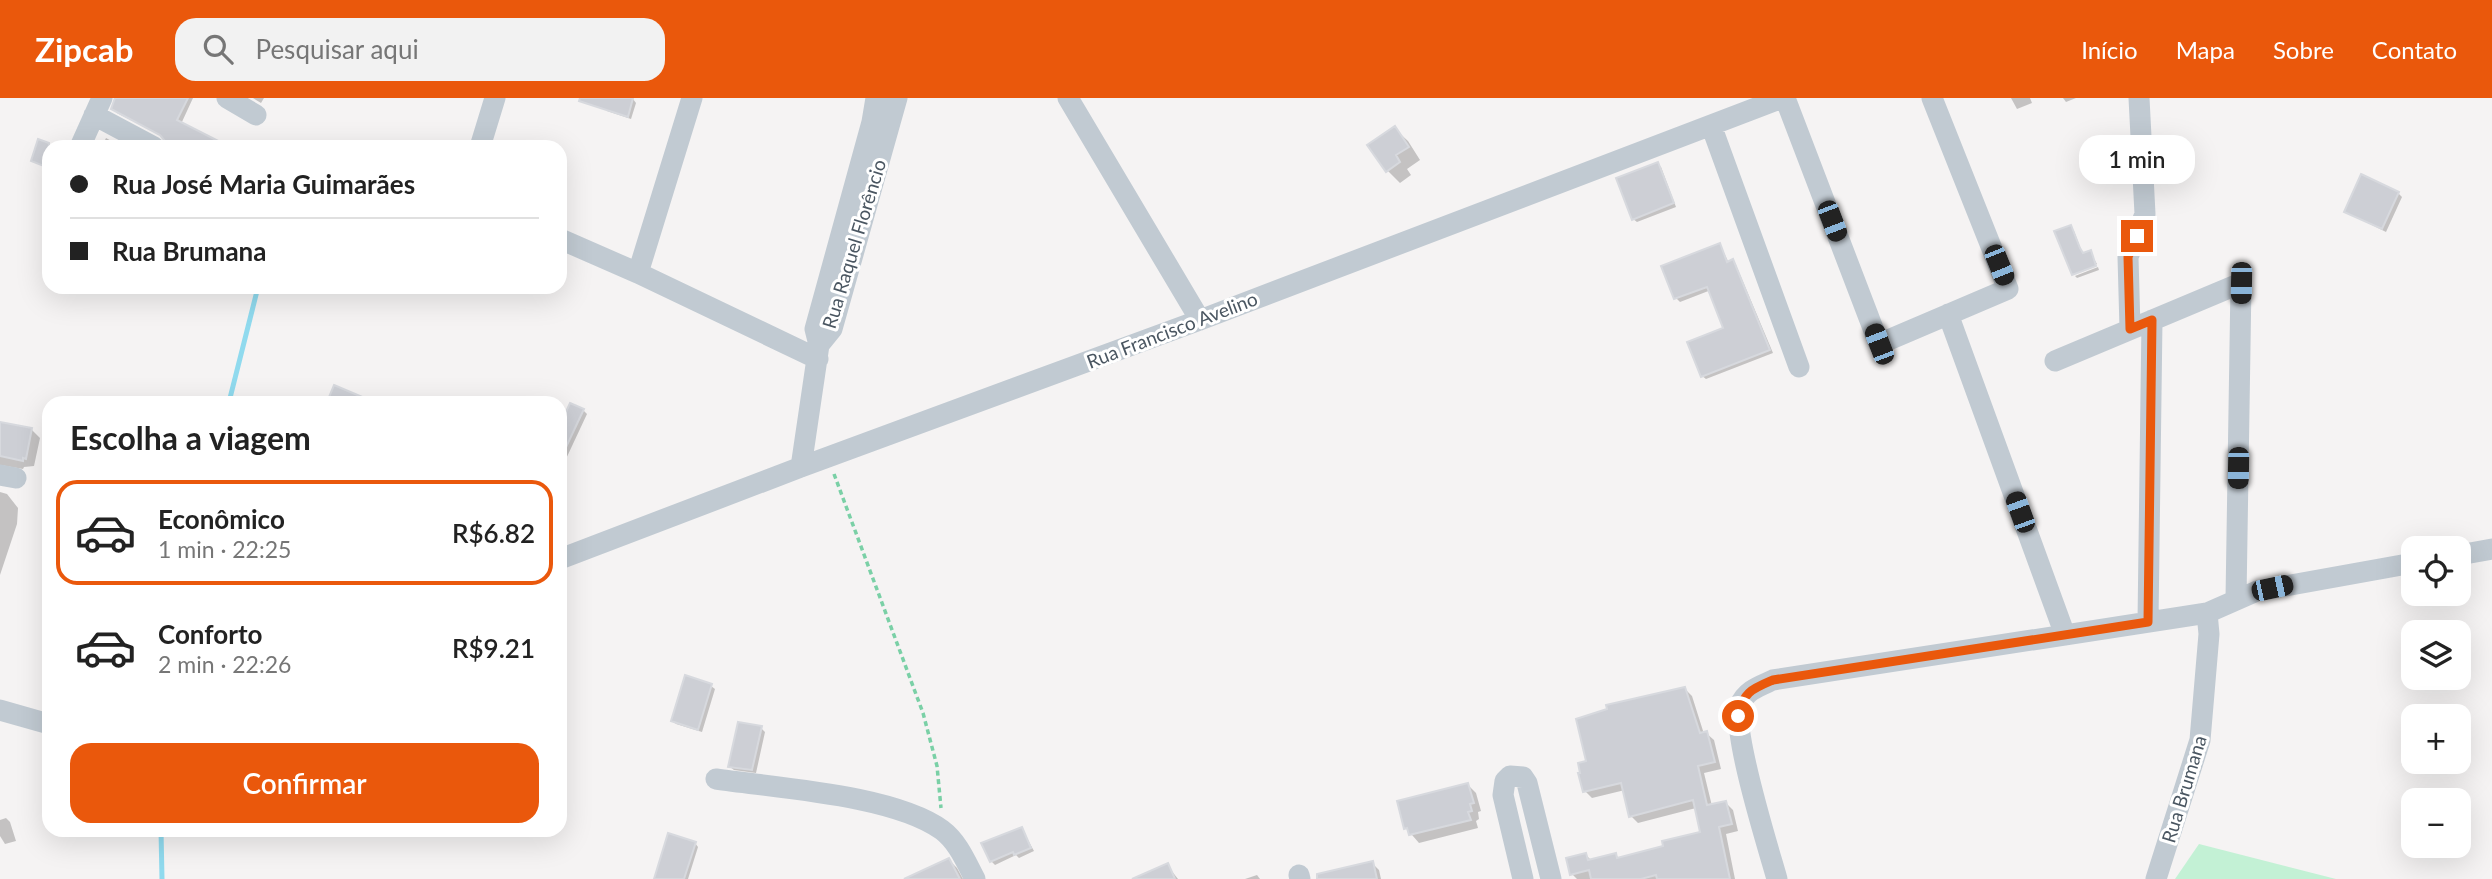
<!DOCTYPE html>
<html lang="pt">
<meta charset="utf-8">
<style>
:root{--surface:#fff;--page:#f2f2f2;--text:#222;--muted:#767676;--line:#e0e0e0;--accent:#ea580c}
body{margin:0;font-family:Lato,sans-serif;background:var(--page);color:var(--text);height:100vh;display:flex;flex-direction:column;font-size:26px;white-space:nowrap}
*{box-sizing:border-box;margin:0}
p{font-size:23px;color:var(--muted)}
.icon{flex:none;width:38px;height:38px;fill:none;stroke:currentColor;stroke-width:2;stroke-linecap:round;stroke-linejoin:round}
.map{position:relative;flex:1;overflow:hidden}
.details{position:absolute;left:42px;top:298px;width:525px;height:441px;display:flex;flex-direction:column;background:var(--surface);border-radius:21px;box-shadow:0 7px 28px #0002}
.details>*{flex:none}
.banner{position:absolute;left:42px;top:42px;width:525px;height:154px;border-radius:21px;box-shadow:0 7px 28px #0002;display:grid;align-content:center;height:154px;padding:0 28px;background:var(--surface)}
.controls{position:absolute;left:2401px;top:438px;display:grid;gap:14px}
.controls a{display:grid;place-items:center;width:70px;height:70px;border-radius:14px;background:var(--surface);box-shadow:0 7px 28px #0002;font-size:35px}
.end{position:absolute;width:32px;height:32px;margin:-16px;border:9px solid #ea580c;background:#fff;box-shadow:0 0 0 4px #fff}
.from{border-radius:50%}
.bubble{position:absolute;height:49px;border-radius:21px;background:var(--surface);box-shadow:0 7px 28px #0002;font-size:23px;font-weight:600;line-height:49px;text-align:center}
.car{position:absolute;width:21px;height:42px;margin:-21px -10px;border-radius:9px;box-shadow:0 0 5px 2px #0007;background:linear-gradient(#222 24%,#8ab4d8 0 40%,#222 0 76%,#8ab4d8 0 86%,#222 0)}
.banner b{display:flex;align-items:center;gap:24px;height:66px;font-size:26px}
.banner b+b{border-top:2px solid var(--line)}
.banner i{width:18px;height:18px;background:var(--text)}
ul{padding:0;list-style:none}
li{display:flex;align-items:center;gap:21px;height:105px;margin:0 14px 10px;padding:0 14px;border:4px solid transparent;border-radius:21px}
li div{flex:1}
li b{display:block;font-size:26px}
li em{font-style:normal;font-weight:600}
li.current{border-color:var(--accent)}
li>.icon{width:63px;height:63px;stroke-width:1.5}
h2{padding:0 28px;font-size:32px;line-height:84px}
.action{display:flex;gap:14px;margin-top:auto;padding:14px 28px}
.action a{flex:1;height:80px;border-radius:21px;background:var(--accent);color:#fff;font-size:28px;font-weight:600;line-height:80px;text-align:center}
header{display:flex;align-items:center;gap:42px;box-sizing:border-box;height:98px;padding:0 35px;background:var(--accent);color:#fff}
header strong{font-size:33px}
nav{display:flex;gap:38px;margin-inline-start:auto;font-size:24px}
.search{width:490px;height:63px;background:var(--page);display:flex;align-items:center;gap:18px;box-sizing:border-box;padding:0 24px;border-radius:21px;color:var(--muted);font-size:26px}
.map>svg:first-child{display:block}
</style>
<header>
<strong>Zipcab</strong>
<div class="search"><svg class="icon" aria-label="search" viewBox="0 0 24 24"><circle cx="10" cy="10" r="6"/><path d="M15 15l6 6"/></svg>Pesquisar aqui</div>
<nav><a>Início</a><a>Mapa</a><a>Sobre</a><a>Contato</a></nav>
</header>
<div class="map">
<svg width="2492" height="781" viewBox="0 0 2492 781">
<rect width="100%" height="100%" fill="#f5f3f3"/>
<!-- green -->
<path fill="#c3f1d5" d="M2199,746L2336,781H2175Z"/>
<!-- shadow -->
<path fill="#0003" d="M116,0H193L181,26L221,49H169L164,39L117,15L113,11Z
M253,0H264L261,5Z
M607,0L633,1L636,5L631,21L607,13L604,10Z
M2011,0H2030L2032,5L2017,11Z
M2063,0H2076L2066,4Z
M1395,31L1408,43L1420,62L1407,71L1411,77L1400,85L1387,72Z
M106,40L122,49H102Z
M1657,66L1661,69L1676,109L1637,124L1633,121Z
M2398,95L2402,99L2386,134L2346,114Z
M2071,129L2074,133L2083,157L2090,154L2097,166L2073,175Z
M1720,147L1729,165L1733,163L1736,167L1773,255L1706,281L1702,278L1726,231L1711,192L1680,204L1676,200L1664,169Z
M2098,169L2099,172L2077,180L2075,178Z
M474,299L491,304H473Z
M583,312L587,316L565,363L560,361V325L563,326Z
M0,326L31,331L40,340L34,368L24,369L23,371L0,367Z
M0,394L7,396L18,410L17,426L0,477Z
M711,588L715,591L702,634L676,626L673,623Z
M1685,591L1692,598L1704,636L1706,635L1714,642L1721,671L1704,675L1712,708L1726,705L1733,712L1738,733L1726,736L1735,781H1577L1572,776L1585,756L1592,763L1615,757L1619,761L1665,749L1702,735L1696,710L1638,725L1631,718L1625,692L1592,700L1585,693L1589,664Z
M761,630L765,634L756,675L734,672L730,669Z
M1468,687L1476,695L1481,713L1478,714L1479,721L1476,723L1478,730L1419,745L1406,730Z
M6,720L10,724L16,743L5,746L0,738V722Z
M1022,731L1034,753L1019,760L1016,757L995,767L991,763Z
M695,745L698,749L688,781H658Z
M949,762L957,770L963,781H908Z
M1372,765L1379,772L1381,781H1338Z
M1167,767L1178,781H1135Z
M1257,777L1260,781H1245Z"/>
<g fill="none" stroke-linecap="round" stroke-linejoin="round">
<!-- stream -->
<path stroke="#90daee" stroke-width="5" d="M229,304L258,189
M161,732L162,781"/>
</g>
<!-- building -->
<path fill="#cdcfd5" stroke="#d7d9de" stroke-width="2" d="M115,0H188L177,22L230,49H167L165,43L160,37L111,11Z
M580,0H633L628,19L579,3Z
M1395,28L1409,49L1396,57L1400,64L1386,74L1367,47Z
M38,41L49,45V70L31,63Z
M1658,64L1674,105L1632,122L1616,80Z
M2361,76L2399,94L2382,131L2344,114Z
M2071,127L2080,150L2083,155L2091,152L2096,168L2072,177L2054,133Z
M1720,145L1727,164L1733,161L1770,252L1701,279L1687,244L1723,230L1707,189L1674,201L1661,168Z
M334,287L374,304H327Z
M570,305L584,311L560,362V327Z
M0,324L32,330L26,361L23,360V363L0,358Z
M685,577L712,586L698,632L671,623Z
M1685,589L1700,635L1707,633L1715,664L1698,668L1707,707L1726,703L1732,726L1719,729L1730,781H1657L1656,777L1641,781H1591L1589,772L1570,777L1566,760L1586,755L1588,762L1616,755L1617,760L1663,748L1662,743L1700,734L1693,702L1629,719L1621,685L1583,694L1578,675H1580L1578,665L1586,663L1576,621L1607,611L1606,607Z
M738,624L762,628L752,672L728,669Z
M1468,685L1474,705L1470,706L1472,713L1468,714L1471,722L1409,737L1407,730L1404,731L1397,703Z
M1022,729L1031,750L1014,757L1013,754L990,764L981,745Z
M668,735L696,744L684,781H654Z
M949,760L960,781H904Z
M1373,763L1377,781H1317V776Z
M1168,765L1175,781H1132Z"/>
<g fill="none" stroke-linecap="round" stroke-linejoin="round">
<!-- path -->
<path stroke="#7ad0a6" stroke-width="3.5" stroke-dasharray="5 3.5" stroke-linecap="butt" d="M834,376L923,615L937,668L941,710"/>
<!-- minor -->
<path stroke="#c1cad2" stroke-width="21" d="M227,0L256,17
M1068,0L1200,222
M1785,0L1879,246L2008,191L1932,0
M94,17L154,49
M1711,27L1799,269
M80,49L102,0
M480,49L495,0
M560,141L638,175L818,261
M638,175L692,0
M1948,216L2065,537
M2130,231L2128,159L2145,116L2139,0
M819,247L832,231L897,0
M2055,263L2241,185L2236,501
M801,369L819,247L815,231L872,24L876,0
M0,377L16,380
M2459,457L2492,451
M560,461L801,369L1200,222L1782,0
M2148,524L2152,222
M0,612L49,626
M716,681C777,690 894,697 942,732C958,744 966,764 975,781
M1299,777L1300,781
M1523,781L1503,697L1505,683L1510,678L1523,679L1527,685L1551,781
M1777,781C1768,749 1731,632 1740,607C1746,592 1760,588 1773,582L2207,515L2257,493L2413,465
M2156,781L2200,642L2209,536L2207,515"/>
</g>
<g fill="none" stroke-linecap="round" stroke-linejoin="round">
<!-- route -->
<path stroke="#ea580c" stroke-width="9" d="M1738,618C1743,594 1752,591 1773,582L2148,524L2152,222L2130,231L2128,159L2137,138"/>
</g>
<g text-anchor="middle" stroke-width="6" stroke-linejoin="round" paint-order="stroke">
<!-- street labels -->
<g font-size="19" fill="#4a5661" stroke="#fff">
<text transform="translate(854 146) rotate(-73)" y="7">Rua Raquel Florêncio</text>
<text transform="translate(1172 232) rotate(-21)" y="7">Rua Francisco Avelino</text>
<text transform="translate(2184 691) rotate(-73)" y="7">Rua Brumana</text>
</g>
</g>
</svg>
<div class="controls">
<a><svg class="icon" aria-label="locate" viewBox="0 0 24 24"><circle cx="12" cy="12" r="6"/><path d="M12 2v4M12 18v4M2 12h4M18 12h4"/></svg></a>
<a><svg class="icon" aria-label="layers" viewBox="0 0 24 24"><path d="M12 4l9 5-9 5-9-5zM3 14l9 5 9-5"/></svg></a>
<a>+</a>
<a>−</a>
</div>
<i class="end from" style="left:1738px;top:618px"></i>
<i class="end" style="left:2137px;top:138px"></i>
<div class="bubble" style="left:2079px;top:37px;width:116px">1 min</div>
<i class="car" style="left:1832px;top:123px;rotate:159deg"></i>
<i class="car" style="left:1999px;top:167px;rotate:158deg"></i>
<i class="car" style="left:2241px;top:185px;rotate:181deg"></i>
<i class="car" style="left:1879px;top:246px;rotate:339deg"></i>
<i class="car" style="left:2238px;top:370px;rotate:181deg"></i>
<i class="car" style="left:2020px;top:414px;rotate:340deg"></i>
<i class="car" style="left:2272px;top:490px;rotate:78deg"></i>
<div class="banner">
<b><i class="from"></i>Rua José Maria Guimarães</b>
<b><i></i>Rua Brumana</b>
</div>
<section class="details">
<h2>Escolha a viagem</h2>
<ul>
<li class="current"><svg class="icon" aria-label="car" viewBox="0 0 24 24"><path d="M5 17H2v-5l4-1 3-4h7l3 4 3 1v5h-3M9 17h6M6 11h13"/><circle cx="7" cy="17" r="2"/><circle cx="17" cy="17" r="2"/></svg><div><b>Econômico</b><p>1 min · 22:25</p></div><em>R$6.82</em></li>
<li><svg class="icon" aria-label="car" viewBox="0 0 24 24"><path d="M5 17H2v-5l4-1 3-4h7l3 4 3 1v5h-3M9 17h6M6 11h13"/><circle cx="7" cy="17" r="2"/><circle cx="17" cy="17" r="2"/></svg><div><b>Conforto</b><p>2 min · 22:26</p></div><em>R$9.21</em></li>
</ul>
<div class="action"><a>Confirmar</a></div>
</section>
</div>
